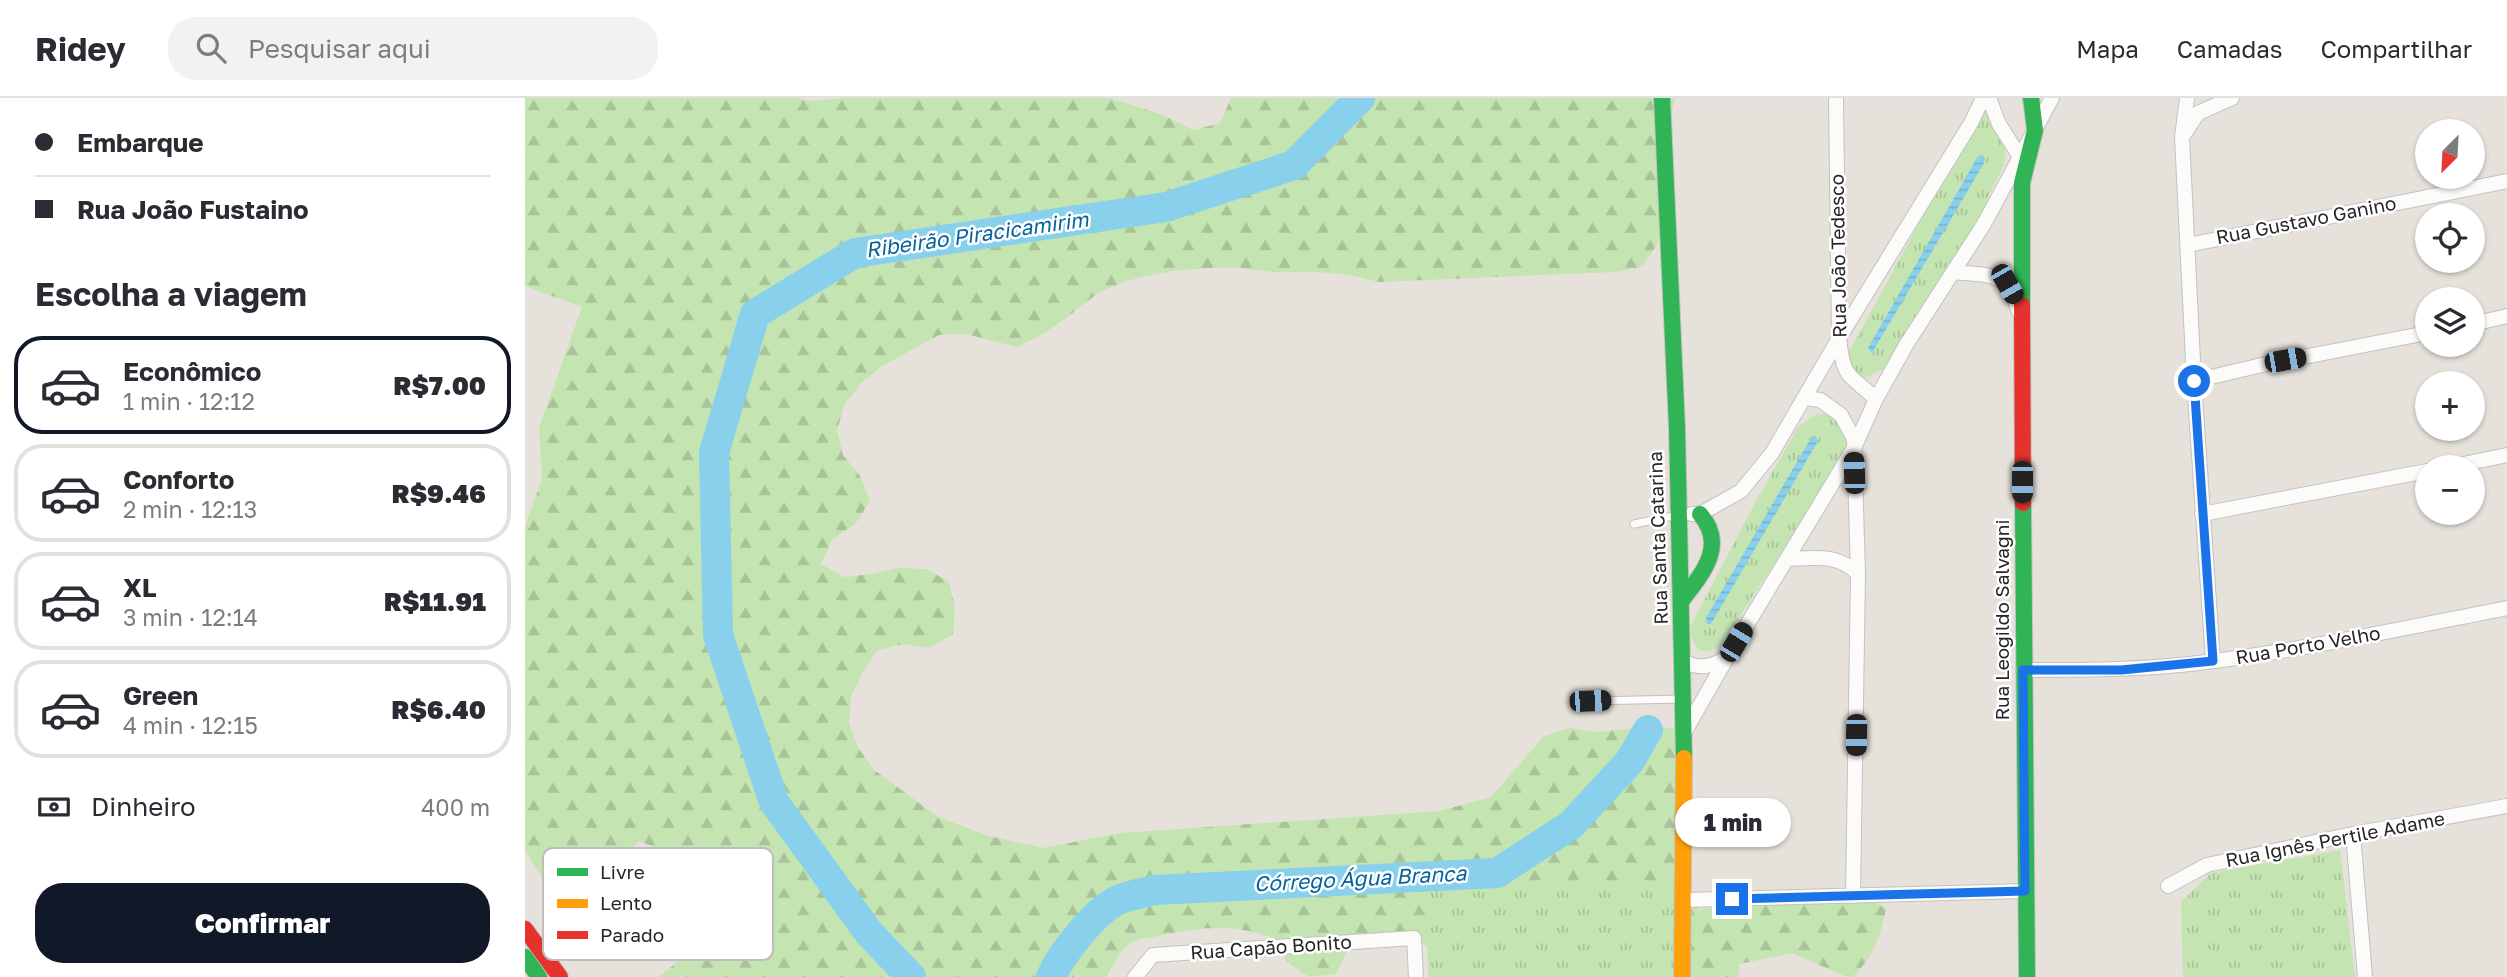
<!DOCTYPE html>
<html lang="pt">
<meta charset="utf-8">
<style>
:root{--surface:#fff;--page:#f2f2f3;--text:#2b2b33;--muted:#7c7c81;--line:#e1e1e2;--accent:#111827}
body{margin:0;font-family:"Golos Text",sans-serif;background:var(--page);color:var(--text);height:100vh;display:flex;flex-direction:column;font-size:26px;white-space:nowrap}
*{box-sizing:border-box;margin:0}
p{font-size:23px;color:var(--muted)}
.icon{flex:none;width:38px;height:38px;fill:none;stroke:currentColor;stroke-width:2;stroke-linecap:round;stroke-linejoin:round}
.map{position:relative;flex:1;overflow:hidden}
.drawer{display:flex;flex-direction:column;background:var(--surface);width:525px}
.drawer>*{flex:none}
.guide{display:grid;align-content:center;height:154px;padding:0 35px;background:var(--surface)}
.needle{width:46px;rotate:204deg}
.tools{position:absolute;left:1890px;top:21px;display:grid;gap:14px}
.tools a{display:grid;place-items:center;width:70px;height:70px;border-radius:50%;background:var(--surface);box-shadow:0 2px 5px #0004;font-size:35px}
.end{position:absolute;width:32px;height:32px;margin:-16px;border:9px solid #1a73e8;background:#fff;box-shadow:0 0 0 4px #fff}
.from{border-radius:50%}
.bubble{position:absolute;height:49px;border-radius:24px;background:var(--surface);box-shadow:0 2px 5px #0004;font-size:23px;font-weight:800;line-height:49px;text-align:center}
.car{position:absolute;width:21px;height:42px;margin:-21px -10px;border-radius:9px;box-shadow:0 0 5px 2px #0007;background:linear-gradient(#222 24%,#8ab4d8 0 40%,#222 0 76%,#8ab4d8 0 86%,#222 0)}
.guide b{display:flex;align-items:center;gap:24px;height:66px;font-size:26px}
.guide b+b{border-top:2px solid var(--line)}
.guide i{width:18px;height:18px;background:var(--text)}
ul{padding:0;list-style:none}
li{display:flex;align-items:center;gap:21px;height:98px;margin:0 14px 10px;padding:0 21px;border:4px solid var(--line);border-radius:28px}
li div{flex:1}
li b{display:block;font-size:26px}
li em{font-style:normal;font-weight:800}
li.on{border-color:var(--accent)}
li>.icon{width:63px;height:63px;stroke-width:1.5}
h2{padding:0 35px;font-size:32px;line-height:84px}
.pay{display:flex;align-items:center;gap:18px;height:77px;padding:0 35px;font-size:26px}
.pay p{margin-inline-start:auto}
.button{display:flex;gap:14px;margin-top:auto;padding:14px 35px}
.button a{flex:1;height:80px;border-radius:28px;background:var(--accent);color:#fff;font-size:28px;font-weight:800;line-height:80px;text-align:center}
header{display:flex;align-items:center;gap:42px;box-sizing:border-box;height:98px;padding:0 35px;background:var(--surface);border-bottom:2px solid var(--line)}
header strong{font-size:33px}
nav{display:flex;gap:38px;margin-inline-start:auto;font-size:24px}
.search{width:490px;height:63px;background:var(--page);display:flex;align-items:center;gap:18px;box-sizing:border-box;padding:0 24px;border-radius:28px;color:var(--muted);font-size:26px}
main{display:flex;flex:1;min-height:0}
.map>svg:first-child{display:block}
</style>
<header>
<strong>Ridey</strong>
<div class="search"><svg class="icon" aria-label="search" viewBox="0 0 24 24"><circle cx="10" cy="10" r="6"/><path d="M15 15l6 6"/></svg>Pesquisar aqui</div>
<nav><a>Mapa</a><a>Camadas</a><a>Compartilhar</a></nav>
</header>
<main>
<section class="drawer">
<div class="guide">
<b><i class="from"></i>Embarque</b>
<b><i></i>Rua João Fustaino</b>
</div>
<h2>Escolha a viagem</h2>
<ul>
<li class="on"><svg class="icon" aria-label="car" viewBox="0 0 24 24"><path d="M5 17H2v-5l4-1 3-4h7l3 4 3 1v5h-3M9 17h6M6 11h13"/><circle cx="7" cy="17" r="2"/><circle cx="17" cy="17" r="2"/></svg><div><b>Econômico</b><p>1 min · 12:12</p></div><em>R$7.00</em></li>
<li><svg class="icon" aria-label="car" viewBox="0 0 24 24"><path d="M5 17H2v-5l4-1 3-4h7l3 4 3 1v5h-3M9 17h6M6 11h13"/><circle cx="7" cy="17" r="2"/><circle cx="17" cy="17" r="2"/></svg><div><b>Conforto</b><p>2 min · 12:13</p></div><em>R$9.46</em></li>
<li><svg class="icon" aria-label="car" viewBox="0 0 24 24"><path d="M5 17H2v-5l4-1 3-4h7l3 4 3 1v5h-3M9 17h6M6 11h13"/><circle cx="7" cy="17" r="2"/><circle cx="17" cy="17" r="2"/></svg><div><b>XL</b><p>3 min · 12:14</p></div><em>R$11.91</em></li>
<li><svg class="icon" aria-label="car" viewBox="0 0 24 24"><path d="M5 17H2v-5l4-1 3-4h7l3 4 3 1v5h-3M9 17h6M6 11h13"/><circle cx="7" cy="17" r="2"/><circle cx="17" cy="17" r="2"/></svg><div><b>Green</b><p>4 min · 12:15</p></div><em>R$6.40</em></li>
</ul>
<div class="pay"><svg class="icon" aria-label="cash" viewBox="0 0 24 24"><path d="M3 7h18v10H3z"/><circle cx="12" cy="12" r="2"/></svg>Dinheiro<p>400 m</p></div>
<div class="button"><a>Confirmar</a></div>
</section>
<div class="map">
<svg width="1982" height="879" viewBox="0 0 1982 879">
<defs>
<pattern id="forest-firs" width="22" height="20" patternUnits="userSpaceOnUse" patternTransform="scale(1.75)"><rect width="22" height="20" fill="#c4e4b1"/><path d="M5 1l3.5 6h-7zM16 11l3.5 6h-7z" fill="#a8c398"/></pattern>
<pattern id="park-tufts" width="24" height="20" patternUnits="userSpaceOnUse" patternTransform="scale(1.75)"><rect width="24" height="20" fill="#c4e4b1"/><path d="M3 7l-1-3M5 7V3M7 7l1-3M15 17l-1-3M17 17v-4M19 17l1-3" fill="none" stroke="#a8c398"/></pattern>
<pattern id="water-rules" width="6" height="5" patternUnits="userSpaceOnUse" patternTransform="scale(1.75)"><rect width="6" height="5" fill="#89d0ed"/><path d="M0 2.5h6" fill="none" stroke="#76b2cb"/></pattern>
</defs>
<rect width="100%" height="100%" fill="#e6e2db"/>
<!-- forest -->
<path fill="url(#forest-firs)" d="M0,0H272L283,3L320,0H585L638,17L669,32L695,25L706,0H1150L1142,40L1139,122L1132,147L1117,169L1091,174L853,184C814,172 790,175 752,174C739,174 727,171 714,170C676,168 617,174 582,191C563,200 551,214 534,225C521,235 506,242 492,249L441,236L414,237L357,268L336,285L319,307L312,333L318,357L335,378L345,403L331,425L307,442L296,466L319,479L346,476L371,470L402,471L424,484L430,509L428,536L404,550L378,546L353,552L337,575L326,599L324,624L332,648L348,671L413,719L464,738L518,750L595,735L914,713L966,699L1019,638L1045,630L1072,634L1125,628L1150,631L1163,789L1174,812L1284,793L1340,797L1361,811C1355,841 1349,857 1328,879H1322L1267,855L1214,866V879H925L918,860L896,845L844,839L823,852L811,876L784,879L762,864L750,841C709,825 676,829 633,838C626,840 614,840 607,844C596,850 587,868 582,879H133L186,838L164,765L115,743L73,783L19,782L0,753V429L17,381L14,330L57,209L0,188Z"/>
<!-- park -->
<path fill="url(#park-tufts)" d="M1459,12C1498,64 1475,62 1458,113L1359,271L1333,283L1319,263L1449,25Z
M1300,315L1311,321L1325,340L1316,363L1198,544C1180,562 1167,552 1165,529L1231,403L1274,328L1290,317Z
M1815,752L1830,879H1658L1656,804L1686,775Z
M1151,788L1146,879H903L901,790Z"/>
<!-- water -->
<path fill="url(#water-rules)" d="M1456,57L1460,60L1458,67L1347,255L1343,250L1452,60Z
M1287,338H1290L1293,343L1186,526H1182L1181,520Z"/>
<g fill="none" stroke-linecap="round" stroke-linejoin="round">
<!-- river -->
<path stroke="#89d0ed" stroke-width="30" d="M386,879L344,835L249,704L193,537L189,355L230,216L330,155L641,109L769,67L835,0
M526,879C536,856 570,813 593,802C604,797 619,795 630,792L972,775L1046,727L1105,663L1123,632"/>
<defs>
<path id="lane" d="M1109,426L1153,417
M1065,603L1158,601"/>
<path id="street" d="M1311,0L1314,240C1319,282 1322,274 1351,301
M1464,0L1474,26L1495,59
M1662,0L1657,39L1669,283L1688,563
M1660,35L1673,15L1707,0
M1663,147L1982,83
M1428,174C1466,178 1481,172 1494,214
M1948,226L1982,218
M1669,283L1737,267L1902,235
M1280,300L1295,302L1316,317L1329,341L1333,476L1328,798
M1924,369L1982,357
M1167,416H1175L1216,393L1247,355L1314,240L1446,25L1458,0
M1677,416L1902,373
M1262,461C1288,460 1313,455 1333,476
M1158,563C1174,572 1187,569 1202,559
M1498,572C1562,572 1625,572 1689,563C1787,550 1885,529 1982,510
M1159,635L1203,558L1329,350L1351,301L1381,247L1459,126L1527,0
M1828,736L1840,879
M1643,788L1682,767L1828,736L1982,708
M1159,802L1500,793
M610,879L628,857L889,840L891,879"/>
<path id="fast" d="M1137,0L1152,330L1159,660
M1497,207V85L1510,32L1506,0
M1498,405L1502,879
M1157,502C1178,475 1202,447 1175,416
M0,859L14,879"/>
<path id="slow" d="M1157,879L1159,660"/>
<path id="jam" d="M1497,207L1498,405
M0,831L35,879"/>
</defs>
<!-- lane casing -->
<use href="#lane" stroke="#c3c1c1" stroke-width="9"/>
<!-- street casing -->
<use href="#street" stroke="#c3c1c1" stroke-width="16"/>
<!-- fast casing -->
<use href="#fast" stroke="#c3c1c1" stroke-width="18"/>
<!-- slow casing -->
<use href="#slow" stroke="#c3c1c1" stroke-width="18"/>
<!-- jam casing -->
<use href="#jam" stroke="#c3c1c1" stroke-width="18"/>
<!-- lane -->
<use href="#lane" stroke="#fbfbfa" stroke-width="7"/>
<!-- street -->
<use href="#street" stroke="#fbfbfa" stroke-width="14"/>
<!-- fast -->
<use href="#fast" stroke="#30b455" stroke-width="16"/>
<!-- slow -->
<use href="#slow" stroke="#ff9f0a" stroke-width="16"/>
<!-- jam -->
<use href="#jam" stroke="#e5322d" stroke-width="16"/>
</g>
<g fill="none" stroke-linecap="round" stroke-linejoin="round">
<!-- route -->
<path stroke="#1a73e8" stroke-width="9" d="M1207,801L1500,793L1498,572H1596L1688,563L1669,283"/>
</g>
<g text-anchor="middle" stroke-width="5" stroke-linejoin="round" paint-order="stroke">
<!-- street labels -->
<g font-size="19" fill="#262626" stroke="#fff">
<text transform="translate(1781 122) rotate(-11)" y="7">Rua Gustavo Ganino</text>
<text transform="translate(1313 158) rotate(-91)" y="7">Rua João Tedesco</text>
<text transform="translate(1133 440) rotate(-92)" y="7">Rua Santa Catarina</text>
<text transform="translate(1477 522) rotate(-90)" y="7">Rua Leogildo Salvagni</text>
<text transform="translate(1783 547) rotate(-10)" y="7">Rua Porto Velho</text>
<text transform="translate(1810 741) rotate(-11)" y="7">Rua Ignês Pertile Adame</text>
<text transform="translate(746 849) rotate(-4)" y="7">Rua Capão Bonito</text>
</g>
<!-- water labels -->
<g font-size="21" font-style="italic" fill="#05639c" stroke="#fff">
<text transform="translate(452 137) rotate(-8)" y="7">Ribeirão Piracicamirim</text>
<text transform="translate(835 781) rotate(-3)" y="7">Córrego Água Branca</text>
</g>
</g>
<!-- legend -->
<rect x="18" y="750" width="230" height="112" rx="10" fill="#fff" stroke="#bebebe" stroke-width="2"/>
<rect x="32" y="770" width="31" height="8" fill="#30b455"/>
<rect x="32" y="801" width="31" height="9" fill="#ff9f0a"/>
<rect x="32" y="833" width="31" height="8" fill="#e5322d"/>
<g font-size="19" fill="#262626">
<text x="75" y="781">Livre</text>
<text x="75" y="812">Lento</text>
<text x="75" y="844">Parado</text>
</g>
</svg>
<div class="tools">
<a><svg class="needle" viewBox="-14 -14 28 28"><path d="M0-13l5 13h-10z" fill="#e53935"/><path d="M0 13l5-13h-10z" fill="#7c7c81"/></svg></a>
<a><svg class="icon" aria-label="locate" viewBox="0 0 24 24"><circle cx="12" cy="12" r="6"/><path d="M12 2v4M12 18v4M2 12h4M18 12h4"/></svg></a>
<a><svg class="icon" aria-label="layers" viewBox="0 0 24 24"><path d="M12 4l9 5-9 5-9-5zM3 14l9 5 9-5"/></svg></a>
<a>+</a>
<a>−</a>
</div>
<i class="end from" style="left:1669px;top:283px"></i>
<i class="end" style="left:1207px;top:801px"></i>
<div class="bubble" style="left:1150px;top:700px;width:116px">1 min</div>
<i class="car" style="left:1482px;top:186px;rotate:150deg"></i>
<i class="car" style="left:1760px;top:262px;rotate:80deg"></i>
<i class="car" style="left:1329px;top:375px;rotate:358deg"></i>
<i class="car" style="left:1497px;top:384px;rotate:180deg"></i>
<i class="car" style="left:1211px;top:544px;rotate:31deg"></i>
<i class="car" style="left:1065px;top:603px;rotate:88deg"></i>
<i class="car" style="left:1331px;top:637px;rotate:181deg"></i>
</div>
</main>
